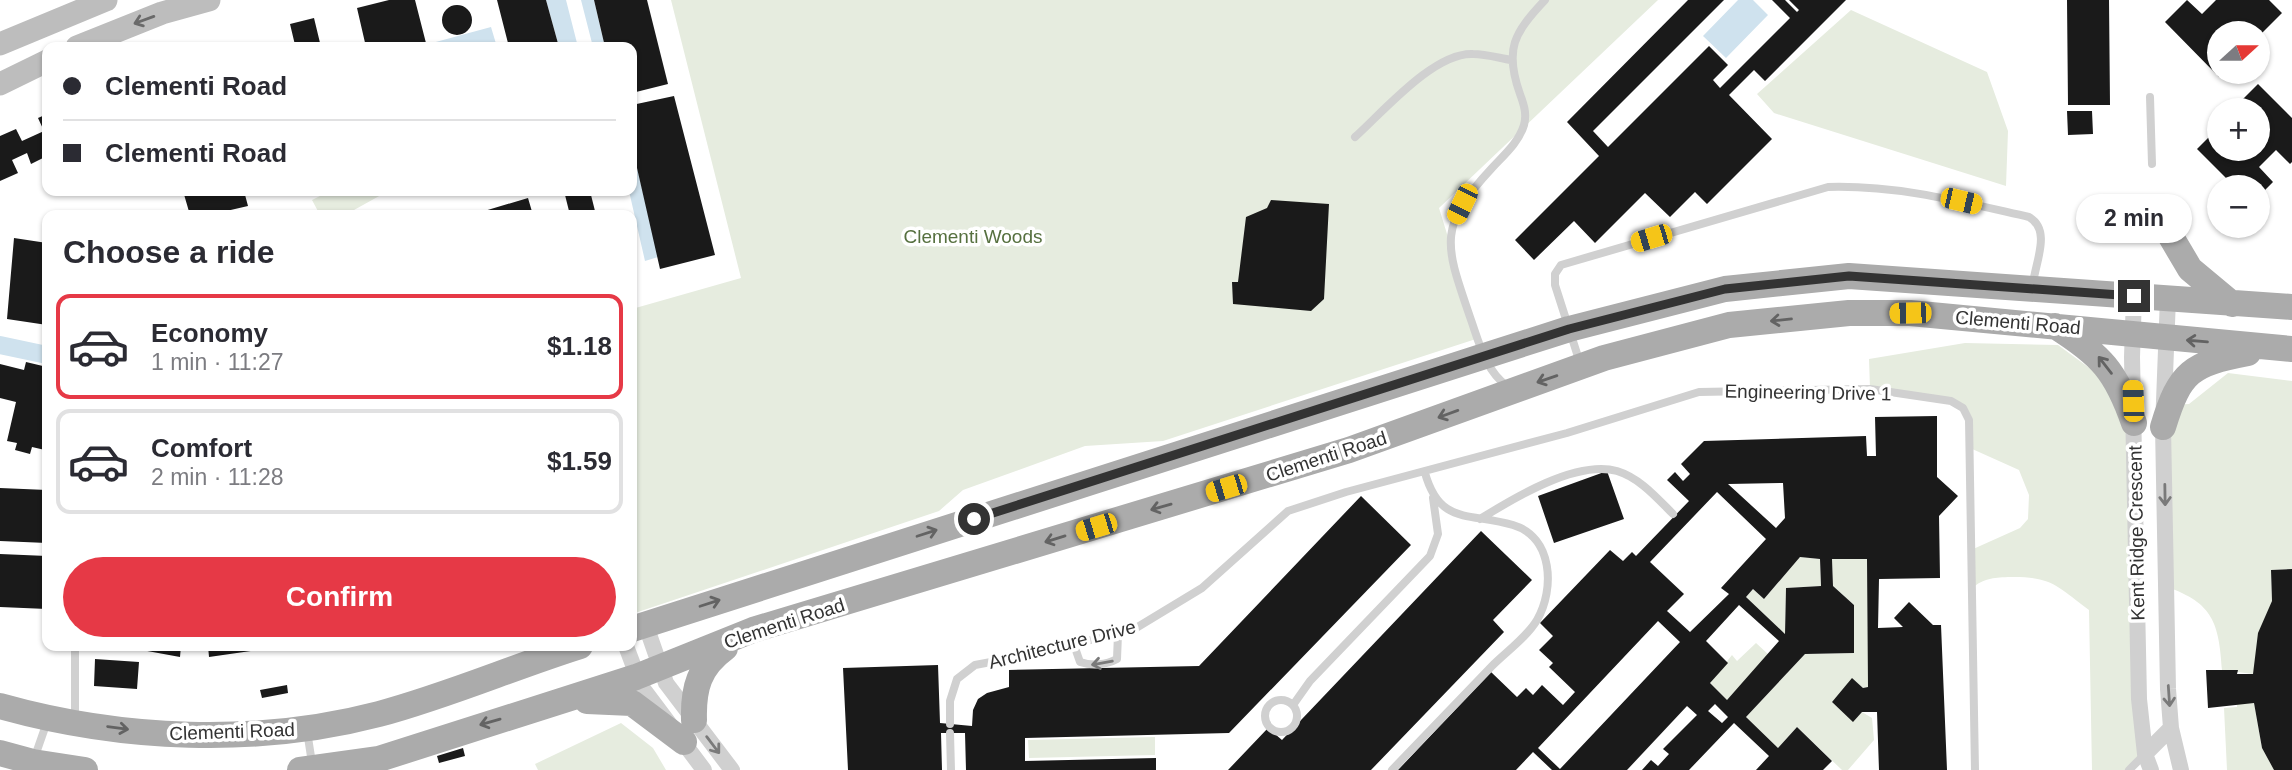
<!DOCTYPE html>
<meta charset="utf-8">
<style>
:root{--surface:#fff;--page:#f7f7f7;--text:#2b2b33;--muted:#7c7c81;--line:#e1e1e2;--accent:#e63946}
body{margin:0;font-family:Arial,sans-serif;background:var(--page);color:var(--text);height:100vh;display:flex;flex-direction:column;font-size:26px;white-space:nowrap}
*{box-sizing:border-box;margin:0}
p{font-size:23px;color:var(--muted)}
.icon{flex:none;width:38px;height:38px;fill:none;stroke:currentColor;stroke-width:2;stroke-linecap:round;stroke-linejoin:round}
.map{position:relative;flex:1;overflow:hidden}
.panel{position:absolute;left:42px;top:210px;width:595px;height:441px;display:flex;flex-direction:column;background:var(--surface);border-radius:14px;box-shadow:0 2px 5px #0004}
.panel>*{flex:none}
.top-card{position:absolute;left:42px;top:42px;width:595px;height:154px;border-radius:14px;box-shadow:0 2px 5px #0004;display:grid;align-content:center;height:154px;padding:0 21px;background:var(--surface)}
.needle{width:46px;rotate:69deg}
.tools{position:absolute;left:2207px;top:21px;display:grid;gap:14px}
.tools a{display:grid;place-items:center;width:63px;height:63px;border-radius:50%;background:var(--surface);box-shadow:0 2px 5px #0004;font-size:35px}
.end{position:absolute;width:32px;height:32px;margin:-16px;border:9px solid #333;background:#fff;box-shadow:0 0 0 4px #fff}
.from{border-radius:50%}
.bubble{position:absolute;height:49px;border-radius:24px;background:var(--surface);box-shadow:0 2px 5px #0004;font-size:23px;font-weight:600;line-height:49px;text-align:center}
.car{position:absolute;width:21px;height:42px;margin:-21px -10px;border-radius:9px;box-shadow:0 0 5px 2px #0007;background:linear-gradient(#f5c518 24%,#345 0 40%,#f5c518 0 76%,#345 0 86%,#f5c518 0)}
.top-card b{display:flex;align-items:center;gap:24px;height:66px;font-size:26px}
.top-card b+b{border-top:2px solid var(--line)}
.top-card i{width:18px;height:18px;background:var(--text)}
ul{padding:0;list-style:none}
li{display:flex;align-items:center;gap:21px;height:105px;margin:0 14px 10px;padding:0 7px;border:4px solid var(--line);border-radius:14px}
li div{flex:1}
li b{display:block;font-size:26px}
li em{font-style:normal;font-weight:600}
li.current{border-color:var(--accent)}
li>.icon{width:63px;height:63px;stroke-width:1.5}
h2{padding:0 21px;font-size:32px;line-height:84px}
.primary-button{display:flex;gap:14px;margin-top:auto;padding:14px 21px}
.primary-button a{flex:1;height:80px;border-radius:42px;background:var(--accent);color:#fff;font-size:28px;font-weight:600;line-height:80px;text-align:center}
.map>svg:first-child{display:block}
</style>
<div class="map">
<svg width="2292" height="770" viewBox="0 0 2292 770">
<rect width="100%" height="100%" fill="#fff"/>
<!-- green -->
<path fill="#e6ecdf" d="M671,0H1658L1439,208L1479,338L1163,441L1085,446L963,490L939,511L632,614V309L741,278Z
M1851,10L1987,72L2008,131L2006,186L1774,113L1757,94Z
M330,191H379L381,195L345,215H320L312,200Z
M1965,343L2058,345L2099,375L2128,407L2145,754L2129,770H2092L2089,610C2056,585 2051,576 2008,577C1992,578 1985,578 1972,588L1971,550L2020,528L2028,519L2029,495L2019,470L1970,448L1963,408L1951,401L1870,389L1869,359Z
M2228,373L2292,381V569L2271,570L2272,601L2253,674L2222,670C2219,623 2213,603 2167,587L2170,405L2189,404Z
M1800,557L1820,559L1821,586L1786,588L1785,634L1746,597L1753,589L1764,599Z
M1832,559H1867L1872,687L1863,688L1852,679L1832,702L1853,721L1862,712L1872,718L1874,740L1848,770H1842L1797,727L1778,748L1746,717L1805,654L1854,653V605L1833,586Z
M1756,643L1769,655L1727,700L1710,683L1732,655L1737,661Z
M2237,703H2254L2262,748L2274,770H2227L2224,708L2237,707Z
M621,723L653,748L666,770H538L535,764Z
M1155,737V755L1029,758L1028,740Z"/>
<!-- water -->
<path fill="#cfe2ee" d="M546,0H566L578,47H559Z
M581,0H594L605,47H593Z
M1738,0H1753L1768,15L1726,58L1703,36Z
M491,27L497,47H434L432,43Z
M632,146L658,257L645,261L629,191H632Z"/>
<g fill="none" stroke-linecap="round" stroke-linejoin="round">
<!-- canal -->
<path stroke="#cfe2ee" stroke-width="18" d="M0,345L47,355"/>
</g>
<!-- building -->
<path fill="#1a1a1a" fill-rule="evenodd" d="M389,0H415L427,47H366L357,8Z
M497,0H546L559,47H509Z
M594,0H647L668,84L632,93V47H605Z
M1688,0H1724L1593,131L1608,147L1709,46L1728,65L1713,80L1720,88L1790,18L1772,0H1785L1797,12L1799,10L1789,0H1846L1765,81L1754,70L1729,95L1772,139L1707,204L1695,192L1670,217L1645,193L1595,243L1574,221L1534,260L1515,240L1599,156L1567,122Z
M2067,0H2109L2110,105H2068Z
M2187,0L2202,14L2216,0H2269L2282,13L2258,37V33L2244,23L2234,33H2219V72H2224L2219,77L2165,22Z
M442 20a15 15 0 1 1 30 0a15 15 0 1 1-30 0Z
M314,18L321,47H289L295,45L290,24Z
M2258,84L2292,118V162L2290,164L2276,150L2259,167L2273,182L2258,197V187H2235L2197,149L2219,127V149H2258V110H2240L2236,106Z
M674,96L715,255L660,269L632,146V105Z
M2067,111H2092L2093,134L2068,135Z
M47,114V156L31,164L27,153L12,160L18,173L0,181V136L16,129L22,141L44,131L38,118Z
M183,191H244L248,206L209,215H190Z
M564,191H590L596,215H570Z
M528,198L533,215H471Z
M1271,200L1329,204L1324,299L1311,311L1233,304L1232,282H1238L1246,217L1267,208Z
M14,238L47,243V325L7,319Z
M26,362L47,367V441L45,450L32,447L30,454L15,450L17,443L7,441L16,402L0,398V364L24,370Z
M1937,416V477L1958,496L1939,516L1940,578L1879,579L1878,628L1903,627L1894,618L1909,602L1933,625H1941L1947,770H1879L1877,712H1862L1853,722L1832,702L1852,678L1863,688L1868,687L1867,559H1832L1833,586L1854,605V653L1805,654L1746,717L1778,748L1797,727L1832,761L1823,770H1756L1769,756L1734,723L1689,770H1642L1651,760L1658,766L1669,754L1663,749L1697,715L1687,706L1627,770H1552L1533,752L1516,770H1398L1491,672L1517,697L1526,688L1533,695L1542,685L1563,705L1575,692L1549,667L1553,663L1539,650L1553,636L1540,623L1610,550L1623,561L1632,552L1636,556L1689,501L1667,480L1675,472L1683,481L1690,474L1681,464L1704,441L1866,436L1867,456H1876L1875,417ZM1783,483L1785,518L1776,528L1728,484ZM1717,492L1766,539L1721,588L1729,594L1690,632L1667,611L1684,594L1650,562ZM1800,557L1820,559L1821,586L1786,588L1785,634L1746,597L1753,589L1764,599ZM1739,605L1779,641L1727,700L1710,683L1728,663L1706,641ZM1658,621L1680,642L1560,769L1538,748ZM1715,704L1728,717L1722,723L1708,711Z
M1607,471L1624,519L1554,543L1538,496Z
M0,488L47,490V543L0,541Z
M1361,496L1411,545L1229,733L1025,738V761L1156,758V770H966L965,733H941L942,770H848L843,668L938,665L940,723L972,726L973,710L978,699L987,693L1009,687V670L1199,666Z
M1481,531L1532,580L1493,620L1504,632L1371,770H1228L1268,728L1282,740Z
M0,554L47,556V609L0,607Z
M2292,569V770H2274L2262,748L2254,703L2208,708L2206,670H2238L2237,674H2253L2258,633L2272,601L2271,570Z
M120,646H181L180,657Z
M208,646H277L278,647L209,657Z
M95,659L139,662L137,689L94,686Z
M287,685L288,693L262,698L260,690Z
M463,748L465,756L439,763L437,756Z"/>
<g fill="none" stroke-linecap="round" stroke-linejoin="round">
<!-- lane -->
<path stroke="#d0d0d0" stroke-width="8" d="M2150,97L2152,164
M1355,137C1383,112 1434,52 1473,54C1486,54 1499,58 1511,60
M1580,363L1555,285V274L1561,265L1828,187C1898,185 1962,202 2029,217C2052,230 2035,263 2033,284
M1507,386C1485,370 1479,342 1470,317C1445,244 1437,227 1492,168C1504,155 1519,142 1524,125C1527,114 1524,105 1520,94C1504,49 1514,33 1545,0
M1480,519C1514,498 1576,460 1617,471C1640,478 1657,498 1673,514
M1074,645L1080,662C1092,666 1106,665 1117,659L1118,634
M75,646V720
M1265 716a16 16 0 1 1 32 0a16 16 0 1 1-32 0Z
M1293,705L1310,681L1430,556L1438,534L1433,498
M950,724V701L957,679L975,665L1049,651L1136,628L1202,588L1288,511L1346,492L1567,433L1699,392L1870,389L1951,401L1963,408L1969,420L1975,770
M307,731L312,763
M950,733L951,770
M34,759L47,722
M1392,770C1426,735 1459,700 1492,666C1506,652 1527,637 1537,620C1555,589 1553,537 1513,525C1470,512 1440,526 1425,473
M2129,770L2145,754"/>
<!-- street -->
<path stroke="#d0d0d0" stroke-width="16" d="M2134,296L2132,357L2139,699L2145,754L2151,770
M2168,298L2163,427L2168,689L2171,728L2181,770
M645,623L666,683L732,770
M626,646L641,686L704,770
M2145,754L2171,728"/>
<!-- secondary -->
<path stroke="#bdbdbd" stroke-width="23" d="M0,44L106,0
M77,47L162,13L209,0
M0,84L47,61"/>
<!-- primary -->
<path stroke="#ababab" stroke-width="26" d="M2167,230L2190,269L2232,304
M2055,326C2101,355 2116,371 2134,423
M2163,427C2180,371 2191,364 2248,353
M632,629L1569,329L1725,289L1849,276L2292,307
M587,701L632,703L684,742
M0,706C121,740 257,746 379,714C447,696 513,667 580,646
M694,720C693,688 699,667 725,648
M0,753L33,762L85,770
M300,770L379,759L636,677L753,630L1349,450L1604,358L1729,325L1849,313H1910L2292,349"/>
</g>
<!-- one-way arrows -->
<defs><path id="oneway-shaft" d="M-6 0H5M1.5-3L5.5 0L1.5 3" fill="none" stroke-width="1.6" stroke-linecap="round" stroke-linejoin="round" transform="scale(1.75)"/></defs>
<use stroke="#6a6a6a" href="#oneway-shaft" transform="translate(144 20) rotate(160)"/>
<g stroke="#636363">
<use href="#oneway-shaft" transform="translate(1781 320) rotate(174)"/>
<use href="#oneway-shaft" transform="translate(2197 341) rotate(-175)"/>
<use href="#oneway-shaft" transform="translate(2105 365) rotate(-128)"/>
<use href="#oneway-shaft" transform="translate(1547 379) rotate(161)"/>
<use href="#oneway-shaft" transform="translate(1448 414) rotate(160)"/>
<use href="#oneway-shaft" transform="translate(1161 507) rotate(164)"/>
<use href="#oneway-shaft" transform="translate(927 533) rotate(-18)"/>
<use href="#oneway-shaft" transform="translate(1055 539) rotate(163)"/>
<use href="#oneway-shaft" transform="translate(710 603) rotate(-18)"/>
<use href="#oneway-shaft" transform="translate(490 722) rotate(164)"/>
<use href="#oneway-shaft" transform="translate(118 728) rotate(8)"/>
</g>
<g stroke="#7a7a7a">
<use href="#oneway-shaft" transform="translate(2165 495) rotate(89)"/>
<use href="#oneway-shaft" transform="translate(1102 663) rotate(170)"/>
<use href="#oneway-shaft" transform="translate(2169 696) rotate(86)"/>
<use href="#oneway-shaft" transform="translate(713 745) rotate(53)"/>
</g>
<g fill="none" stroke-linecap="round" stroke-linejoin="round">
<!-- route -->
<path stroke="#333" stroke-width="9" d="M974,519L1569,329L1725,289L1849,276L2134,296"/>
</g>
<g text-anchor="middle" stroke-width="7" stroke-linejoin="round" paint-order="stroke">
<!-- park labels -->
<g font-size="19" fill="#56703f" stroke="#fff">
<text x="973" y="243">Clementi Woods</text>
</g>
<!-- street labels -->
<g font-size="19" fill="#333" stroke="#fff">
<text transform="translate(2018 322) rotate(5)" y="7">Clementi Road</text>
<text transform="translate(1808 392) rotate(1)" y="7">Engineering Drive 1</text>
<text transform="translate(1326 456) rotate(-18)" y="7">Clementi Road</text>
<text transform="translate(2136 533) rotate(-91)" y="7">Kent Ridge Crescent</text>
<text transform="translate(784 623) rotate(-18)" y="7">Clementi Road</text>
<text transform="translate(1062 644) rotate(-14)" y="7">Architecture Drive</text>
<text transform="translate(232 731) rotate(-2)" y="7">Clementi Road</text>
</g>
</g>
</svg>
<div class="tools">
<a><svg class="needle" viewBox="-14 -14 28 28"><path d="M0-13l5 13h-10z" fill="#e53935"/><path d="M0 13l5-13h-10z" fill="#7c7c81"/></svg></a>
<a>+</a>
<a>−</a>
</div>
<i class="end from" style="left:974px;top:519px"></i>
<i class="end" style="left:2134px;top:296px"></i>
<div class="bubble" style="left:2076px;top:194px;width:116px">2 min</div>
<i class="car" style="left:1961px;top:201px;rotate:103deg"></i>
<i class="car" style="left:1462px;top:204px;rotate:206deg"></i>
<i class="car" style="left:1651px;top:238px;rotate:253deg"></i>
<i class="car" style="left:1910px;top:313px;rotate:269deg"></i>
<i class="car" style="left:2133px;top:401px;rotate:358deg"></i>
<i class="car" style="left:1226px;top:488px;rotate:253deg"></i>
<i class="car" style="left:1096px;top:527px;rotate:253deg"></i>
<div class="top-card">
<b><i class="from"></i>Clementi Road</b>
<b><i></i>Clementi Road</b>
</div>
<section class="panel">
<h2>Choose a ride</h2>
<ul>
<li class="current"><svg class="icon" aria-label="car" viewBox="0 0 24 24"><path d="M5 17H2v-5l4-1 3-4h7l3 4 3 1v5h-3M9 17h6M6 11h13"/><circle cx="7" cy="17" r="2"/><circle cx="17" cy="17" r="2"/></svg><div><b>Economy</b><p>1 min · 11:27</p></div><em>$1.18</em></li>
<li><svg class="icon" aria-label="car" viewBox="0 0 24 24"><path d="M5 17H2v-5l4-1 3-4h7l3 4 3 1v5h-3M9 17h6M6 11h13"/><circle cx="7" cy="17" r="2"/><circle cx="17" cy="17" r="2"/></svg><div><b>Comfort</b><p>2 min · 11:28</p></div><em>$1.59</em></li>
</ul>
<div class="primary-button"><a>Confirm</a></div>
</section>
</div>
